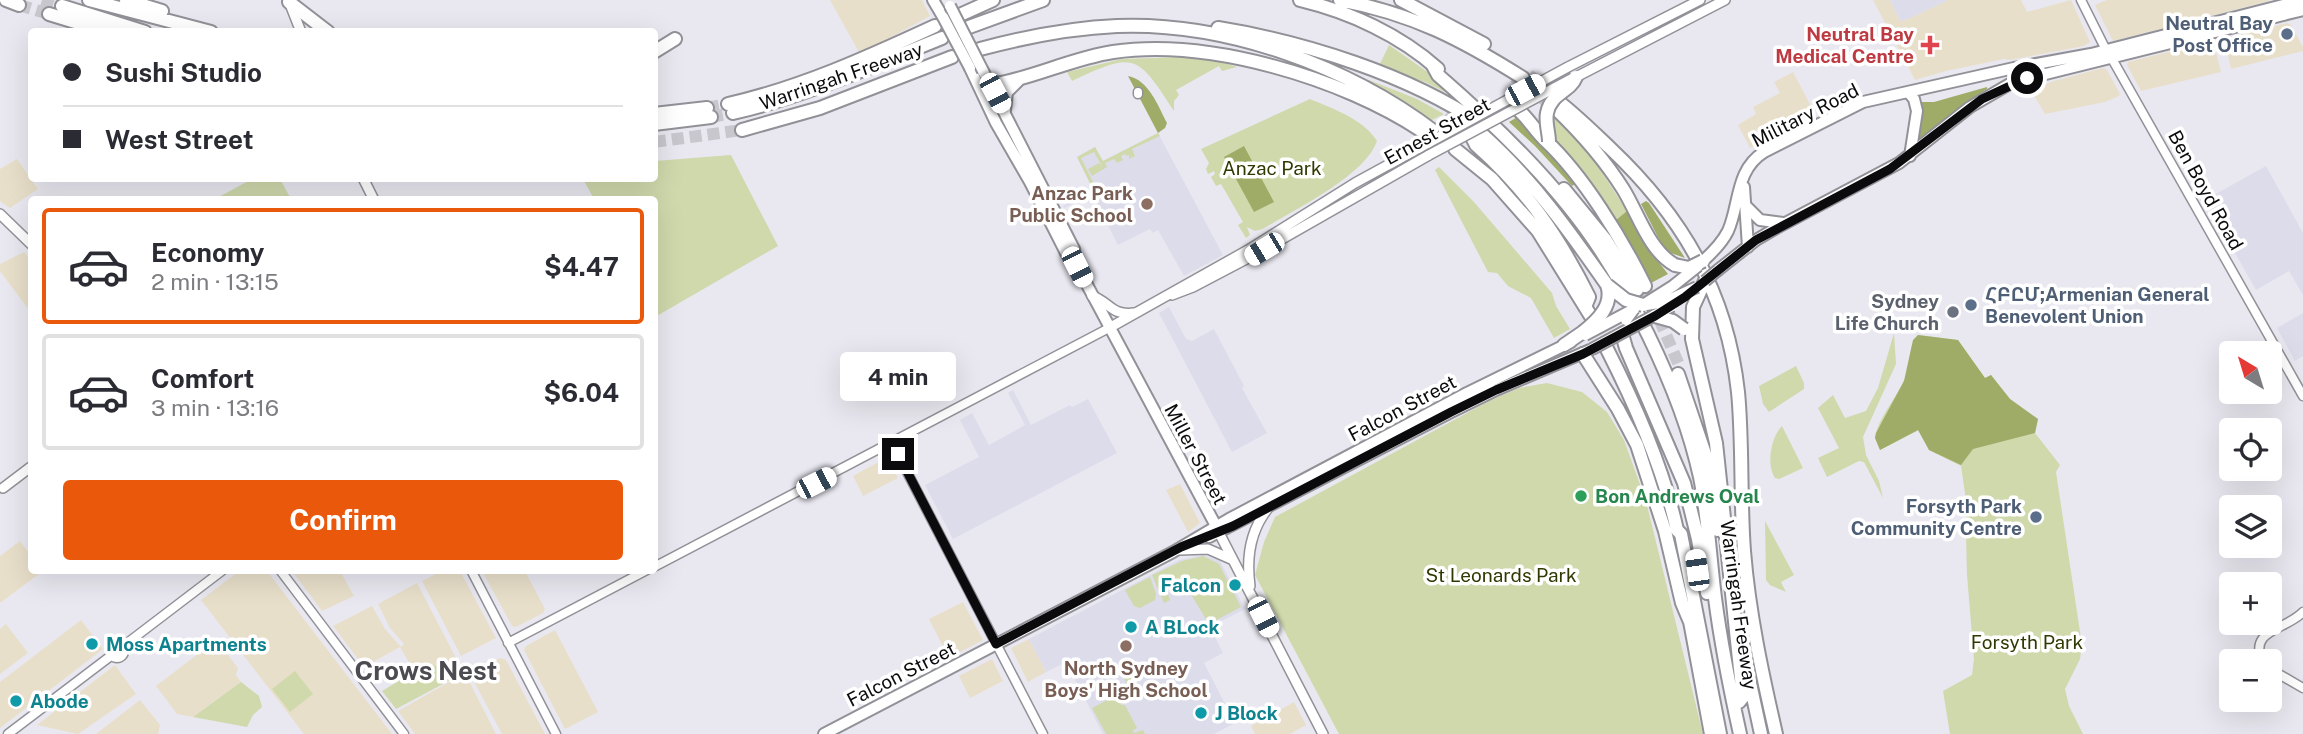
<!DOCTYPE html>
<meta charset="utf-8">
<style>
:root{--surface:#fff;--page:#f2f2f3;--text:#2b2b33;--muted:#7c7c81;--line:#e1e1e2;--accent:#ea580c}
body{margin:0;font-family:"Public Sans","Noto Sans Armenian",sans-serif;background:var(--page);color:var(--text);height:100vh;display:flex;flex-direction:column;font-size:26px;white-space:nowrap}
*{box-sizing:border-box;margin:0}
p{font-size:23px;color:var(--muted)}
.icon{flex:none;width:38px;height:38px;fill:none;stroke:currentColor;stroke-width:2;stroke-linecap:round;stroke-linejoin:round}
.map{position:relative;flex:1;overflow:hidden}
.drawer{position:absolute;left:28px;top:196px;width:630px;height:378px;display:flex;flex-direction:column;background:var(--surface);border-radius:7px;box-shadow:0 7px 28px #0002}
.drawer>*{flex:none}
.hud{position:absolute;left:28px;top:28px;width:630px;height:154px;border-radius:7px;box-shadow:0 7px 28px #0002;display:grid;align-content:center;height:154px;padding:0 35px;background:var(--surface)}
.needle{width:46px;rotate:322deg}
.controls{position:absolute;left:2219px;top:341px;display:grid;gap:14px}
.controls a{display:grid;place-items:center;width:63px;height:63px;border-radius:7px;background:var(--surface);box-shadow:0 7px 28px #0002;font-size:35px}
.end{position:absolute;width:32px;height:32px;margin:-16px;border:9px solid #0b0b0d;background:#fff;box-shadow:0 0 0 4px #fff}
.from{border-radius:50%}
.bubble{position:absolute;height:49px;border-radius:7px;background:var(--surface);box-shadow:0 7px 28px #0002;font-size:23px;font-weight:700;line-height:49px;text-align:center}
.car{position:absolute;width:21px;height:42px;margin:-21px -10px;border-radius:9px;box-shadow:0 0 5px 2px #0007;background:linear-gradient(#fff 24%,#345 0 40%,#fff 0 76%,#345 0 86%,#fff 0)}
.hud b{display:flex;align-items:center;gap:24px;height:66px;font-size:26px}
.hud b+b{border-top:2px solid var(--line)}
.hud i{width:18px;height:18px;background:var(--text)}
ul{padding:12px 0 0;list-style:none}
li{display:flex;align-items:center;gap:21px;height:116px;margin:0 14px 10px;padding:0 21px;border:4px solid var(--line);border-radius:7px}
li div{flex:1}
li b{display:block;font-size:26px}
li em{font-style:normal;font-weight:700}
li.on{border-color:var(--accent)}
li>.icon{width:63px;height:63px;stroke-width:1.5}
.primary-button{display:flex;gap:14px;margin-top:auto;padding:14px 35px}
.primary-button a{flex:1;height:80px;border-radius:7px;background:var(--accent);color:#fff;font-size:28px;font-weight:700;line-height:80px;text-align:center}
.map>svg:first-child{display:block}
</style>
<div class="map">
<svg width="2303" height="734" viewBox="0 0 2303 734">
<rect width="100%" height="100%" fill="#e9e8f0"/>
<!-- commercial -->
<path fill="#e8dfca" d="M830,0H922L930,16L860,54Z
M1873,0H1890L1900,21L1908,19L1948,0H2021L2027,12L2071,0L2090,42L2084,46L2010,60L2004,59L1946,71L1915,80Z
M2107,0H2269V1L2113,41L2095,5Z
M2287,23L2291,25L2303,47V51L2231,69L2225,42L2227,38Z
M2209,42L2214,44L2221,72L2141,91L2127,65L2128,62Z
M2103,68L2107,70L2120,94L2119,96L2105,102L2045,114L2032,92L2033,89L2054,81Z
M1793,72L1814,112L1750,148L1738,125L1756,114L1753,107L1780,93L1774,82Z
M17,159L38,189L10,208L0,201V169Z
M24,252L31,261V313L0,271V264Z
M884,459L889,461L898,478L863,496L853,476Z
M1180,484L1200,523L1188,532L1166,490Z
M20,541L31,556L32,570L43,571L0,603V556Z
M239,571H267L392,734H304L201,600Z
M292,571H340L354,596L322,611Z
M442,571H460L496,638L461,656L422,581Z
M482,571H525L545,609L543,613L516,627L512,626Z
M417,583L456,658L418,678L400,647L364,667L333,626L372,606L385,629L401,647L404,644L390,628L378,604Z
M963,602L983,640L949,658L929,619Z
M81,620L103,649L0,728V682Z
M6,624L28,653L0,674V629Z
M555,630L598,712L565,729L524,650L526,646Z
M1029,639L1046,672L1028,682L1011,648Z
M215,641L218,642L238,668L236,675L241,682L193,717L177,714L156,686Z
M500,658L506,660L545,734H502L471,676L472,673Z
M992,659L1003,681L970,698L959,676Z
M115,665L136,694L78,734L37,725Z
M465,673L496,734H415L398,711Z
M140,700L160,725L158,734H96Z
M1294,702L1306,725L1290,734H1255L1251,726Z"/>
<!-- built -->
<path fill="#dddceb" d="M1890,0H1948L1908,19L1900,21Z
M1158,133L1223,255L1184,276L1158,230L1153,233L1150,229L1118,245L1096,202L1098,200L1094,193L1064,208L1063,206L1093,190L1077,157L1095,147L1103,161Z
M2266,166L2303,233V295L2289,271L2256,290L2205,200Z
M1169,307L1186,339L1192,341L1214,329L1244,386L1242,388L1267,433L1232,452L1159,313Z
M2303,313V356L2295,361L2277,328Z
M1013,390L1031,425L1070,405L1072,407L1088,399L1117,453L953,539L925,485L979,457L960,420L972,413L989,445L1025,425L1008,393Z
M1203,555L1220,561L1245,609L1210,627L1223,653L1204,663L1235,723L1214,734H1103L1066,662L1046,672L1029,639L1179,560Z"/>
<!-- green -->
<path fill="#cfd9ac" d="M1389,45L1429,73L1449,91L1447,93L1425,82L1378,68Z
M1185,57L1215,60L1237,67L1222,71L1219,66L1176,90L1179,95L1174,101V111C1137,54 1135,51 1072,81L1067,72L1122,59Z
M1369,80L1417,99L1444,114L1430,121L1368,82Z
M1310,99C1334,109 1363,119 1377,141C1365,176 1295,209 1263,229L1255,231L1247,227L1250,235L1246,238L1238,225L1243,222L1221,184L1216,186L1211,177L1215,174L1214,171L1208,174L1206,169L1209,163L1201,149Z
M1553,113L1590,154L1627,211L1616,220L1560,148L1553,135Z
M1158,133L1160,136L1132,149L1135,156L1129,159V155L1126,156L1125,154L1121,156L1123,160L1117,163L1114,159L1105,163L1107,167L1092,176L1088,169L1099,163L1103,168L1094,152L1081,158L1096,188L1093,189L1077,157L1095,147L1103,161Z
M731,155L778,246L655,317L654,200L594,199L583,179L654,178L655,161Z
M1439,167L1474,202L1552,293L1556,306L1570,329L1554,338L1531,298L1508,286L1497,273L1488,272L1435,170Z
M254,178L280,179L291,199H215Z
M1894,333L1896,364L1863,437L1866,455L1879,481L1883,498L1864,462L1859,461L1827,477L1818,458L1839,448L1818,408L1833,395L1845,418L1866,411L1878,388Z
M1918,335L1958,340L1985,378L1991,375L2010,399L2038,419L2035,433L2060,465L2056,472L2082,645L2080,659L2065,689L2069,706L2083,734H1950L1943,691L1972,675L1974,659L1967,575L1965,493L1961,466L1929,450L1919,430L1880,450L1875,438C1879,414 1900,396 1907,372C1911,360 1909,343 1918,335Z
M1796,366L1804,383V389L1769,412L1763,404L1759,386Z
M1547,383L1582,392L1607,412L1624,440L1646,501L1703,734H1339L1255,575L1264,542L1275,517L1489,401L1519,388Z
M1782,426L1803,468L1779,479L1775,478C1766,465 1771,437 1782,426Z
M1765,521L1794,575L1781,582L1786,592L1770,585L1766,580Z
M1203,556L1219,564L1241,607L1209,624L1184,583L1167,591L1170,600L1164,603L1152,575L1182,561Z
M1150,577L1156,594L1155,600L1140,608L1134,606L1125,590Z
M427,664L448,669L458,676L396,709L382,691Z
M295,671L313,694L290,712L272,689Z
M1129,671L1141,694L1120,705H1125L1137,728L1133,730L1134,733L1143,730L1145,734H1106L1092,708L1115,696L1131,692L1122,674Z
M241,682L259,696L262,707L253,715L247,727L193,717Z"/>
<!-- forest -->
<path fill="#9eac68" d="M1128,76C1149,80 1158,106 1167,123L1165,128L1158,133Z
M1987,87V89C1961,104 1942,128 1916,144L1921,119L1920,102H1934Z
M1519,116L1525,119L1575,184L1572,186L1535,146L1509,122Z
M1244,146L1274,202L1254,212L1224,157Z
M1646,201L1649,203L1685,258L1665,251L1641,204Z
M1627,211L1653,255L1668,274L1651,283L1642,264L1616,220Z
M1918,335L1958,340L1985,378L1991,375L2010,399L2038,419L2035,433L1973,449L1961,465L1929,450L1918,430L1880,450L1875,438L1876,433L1904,381L1913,340Z"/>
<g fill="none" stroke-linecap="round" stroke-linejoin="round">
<!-- motorway-tunnel -->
<path stroke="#c8c7ce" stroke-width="12" stroke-dasharray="12 6" stroke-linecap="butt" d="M42,0L62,6
M19,5L49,14
M1529,75L1559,98
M1514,77L1556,109
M707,108L728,104
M1448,111L1483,136
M711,117L733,113
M654,142L742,130
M1645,286L1679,365L1678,374"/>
<defs>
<path id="tertiary" d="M2081,0L2106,50
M2111,57L2303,396
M1138,92V94
M892,443L1043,734
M654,567L1109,328
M280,570L404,734
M471,570L556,734
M508,643L647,570
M110 651a7 7 0 1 1 14 0a7 7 0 1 1-14 0Z
M122,647L223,570
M2263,662C2247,630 2286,630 2303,612
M2270,669L2303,688
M8,734L112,655"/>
<path id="secondary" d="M290,4L301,32
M1568,67L1700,0
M1578,76L1725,0
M363,178L374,200
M0,214L32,245
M1172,295L1193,287L1252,256L1429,155
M1092,296C1110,302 1111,316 1134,313
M1109,328L1248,250L1355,183L1419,148
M3,488L32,466
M1216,527L1323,734
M1180,550L1208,549L1233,560
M1250,586C1246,557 1250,530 1269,507"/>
<path id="primary" d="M933,0L943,17
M970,68L996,123L1030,182L1066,253L1077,266L1216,526
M983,71L1074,249L1076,264
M1209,537L1451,412L1496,390L1590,350
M824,734L1173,552L1229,519L1467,393L1571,342"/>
<path id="trunk" d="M1909,93L1914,99L1917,111L1910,156
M1744,187L1748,247
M1746,206L1760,220L1783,223
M1703,261C1713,252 1722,243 1728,231C1740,204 1735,170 1764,152L1863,102L2014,68L2091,54L2303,0
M1718,270L1756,240L1778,227L1899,163L1970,107L2013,82L2303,10"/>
<path id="motorway" d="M6,0L19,5
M89,0L211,32
M126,0L162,11
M1300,0C1350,12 1400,35 1438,69
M1340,0C1413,14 1461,39 1523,78
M1401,0L1484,44
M289,2L328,32
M62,6L145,32
M49,14L108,32
M962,14L993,0
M969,27L1043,0
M1218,28C1305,42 1409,75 1481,124
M980,49C1025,37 1070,28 1117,26C1227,22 1348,66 1435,132
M654,52L675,39
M1432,64L1438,75C1484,115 1531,159 1569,207C1625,276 1681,390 1700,477C1708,517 1710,558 1715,598C1721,644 1730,689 1740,734
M990,85C1029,80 1072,58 1113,52C1209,38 1342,78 1422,131
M1559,102C1577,116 1593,132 1610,148C1682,216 1727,292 1738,392C1743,444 1740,498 1744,551C1749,613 1762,673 1776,734
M728,104C800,88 868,57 935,26
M1516,108C1528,117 1534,130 1545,140C1583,175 1622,239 1645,286
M1556,109C1581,133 1604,159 1623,189C1638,213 1649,251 1675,265
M1004,110L1006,92L1018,80
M733,113C806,96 872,66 942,38
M654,114L707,108
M654,124L711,117
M742,130L820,108L952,57
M1470,133L1476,145C1527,190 1559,237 1589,297L1585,307
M1484,136C1533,180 1570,232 1607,285
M1455,149L1492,179L1538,231L1592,318
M1564,189L1605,239L1637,290
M1705,281L1693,307L1692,339L1716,443L1743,697L1739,702
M1622,334L1626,348L1684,483L1698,539L1707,593
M1564,345L1583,332
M1607,349C1636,406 1663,467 1677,530L1681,534L1720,734
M1583,354L1618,409L1637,445L1665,531L1682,603L1690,622
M1678,374L1705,454L1717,530
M1689,616L1711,734
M1748,674L1761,734"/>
</defs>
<!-- tertiary casing -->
<use href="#tertiary" stroke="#929198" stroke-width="11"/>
<!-- secondary casing -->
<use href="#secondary" stroke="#929198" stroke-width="12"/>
<!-- primary casing -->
<use href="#primary" stroke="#929198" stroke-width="14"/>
<!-- trunk casing -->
<use href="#trunk" stroke="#929198" stroke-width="14"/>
<!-- motorway casing -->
<use href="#motorway" stroke="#929198" stroke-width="16"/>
<!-- tertiary -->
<use href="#tertiary" stroke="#fff" stroke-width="8"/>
<!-- secondary -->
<use href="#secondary" stroke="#fff" stroke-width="9"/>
<!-- primary -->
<use href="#primary" stroke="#fff" stroke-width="10"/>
<!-- trunk -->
<use href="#trunk" stroke="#fff" stroke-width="10"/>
<!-- motorway -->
<use href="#motorway" stroke="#fff" stroke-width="12"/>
<defs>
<path id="secondary-bridge" d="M1419,148L1568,67
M1429,155L1573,78"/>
<path id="primary-bridge" d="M950,6L983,71
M943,17L970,68
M1585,335L1634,309
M1592,349L1672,306"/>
<path id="trunk-bridge" d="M1705,281L1718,270
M1643,305L1673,286L1698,266
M1646,305L1664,302L1697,287
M1626,320L1634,309"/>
<path id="motorway-bridge" d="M1549,142C1549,132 1545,123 1547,113C1551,93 1570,92 1576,77
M1675,265L1689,268L1703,261
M1607,285L1626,300L1643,305
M1655,316L1673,321L1684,329
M1583,332C1597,321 1614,305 1607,285"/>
</defs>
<!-- secondary-bridge casing -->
<use href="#secondary-bridge" stroke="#929198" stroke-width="12" stroke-linecap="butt"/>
<!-- primary-bridge casing -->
<use href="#primary-bridge" stroke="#929198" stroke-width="14" stroke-linecap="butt"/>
<!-- trunk-bridge casing -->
<use href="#trunk-bridge" stroke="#929198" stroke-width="14" stroke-linecap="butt"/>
<!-- motorway-bridge casing -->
<use href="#motorway-bridge" stroke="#929198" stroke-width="16" stroke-linecap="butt"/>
<!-- secondary-bridge -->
<use href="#secondary-bridge" stroke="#fff" stroke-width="9"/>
<!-- primary-bridge -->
<use href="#primary-bridge" stroke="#fff" stroke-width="10"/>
<!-- trunk-bridge -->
<use href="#trunk-bridge" stroke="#fff" stroke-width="10"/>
<!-- motorway-bridge -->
<use href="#motorway-bridge" stroke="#fff" stroke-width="12"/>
</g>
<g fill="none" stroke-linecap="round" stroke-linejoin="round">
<!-- route -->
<path stroke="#0b0b0d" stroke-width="9" d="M898,454L996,644L1181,547L1233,526L1451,412L1496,390L1583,354L1655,316L1685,297L1756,240L1890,169L1982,99L2027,78"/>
</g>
<!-- markers -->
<g fill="#5c6f8a" stroke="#fff" stroke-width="2.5">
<circle cx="2287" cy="34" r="7"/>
<circle cx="1971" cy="305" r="7"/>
<circle cx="2036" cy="517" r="7"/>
</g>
<path fill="#e0444e" stroke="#fff" stroke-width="2.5" d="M1926.5 34.5h7v7h7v7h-7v7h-7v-7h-7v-7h7z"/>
<g fill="#8d6e63" stroke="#fff" stroke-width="2.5">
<circle cx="1147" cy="204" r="7"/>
<circle cx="1126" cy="646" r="7"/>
</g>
<circle fill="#6b7280" stroke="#fff" stroke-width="2.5" cx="1953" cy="312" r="7"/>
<circle fill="#2e9e5b" stroke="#fff" stroke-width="2.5" cx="1581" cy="496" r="7"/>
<g fill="#0f9aa8" stroke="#fff" stroke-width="2.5">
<circle cx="1235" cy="585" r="7"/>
<circle cx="1131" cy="627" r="7"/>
<circle cx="92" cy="644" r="7"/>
<circle cx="16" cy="701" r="7"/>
<circle cx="1201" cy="713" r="7"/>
</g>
<g text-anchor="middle" stroke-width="7" stroke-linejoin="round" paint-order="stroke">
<!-- service labels -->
<g font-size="19" font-weight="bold" fill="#4e5e75" stroke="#fff" text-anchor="end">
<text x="2273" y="30">Neutral Bay<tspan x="2273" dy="22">Post Office</tspan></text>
<text x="1985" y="301" text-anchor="start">ՀԲԸՄ;Armenian General<tspan x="1985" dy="22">Benevolent Union</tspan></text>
<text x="2022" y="513">Forsyth Park<tspan x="2022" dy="22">Community Centre</tspan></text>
</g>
<!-- health labels -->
<g font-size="19" font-weight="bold" fill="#be3a42" stroke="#fff" text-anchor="end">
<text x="1914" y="41">Neutral Bay<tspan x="1914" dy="22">Medical Centre</tspan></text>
</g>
<!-- street labels -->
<g font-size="19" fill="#0b0b0d" stroke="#fff">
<text transform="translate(841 76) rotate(-19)" y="7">Warringah Freeway</text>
<text transform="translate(1805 115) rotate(-27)" y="7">Military Road</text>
<text transform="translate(1437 131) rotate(-29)" y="7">Ernest Street</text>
<text transform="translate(2206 190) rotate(61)" y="7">Ben Boyd Road</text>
<text transform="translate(1402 408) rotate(-28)" y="7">Falcon Street</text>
<text transform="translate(1196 454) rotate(62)" y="7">Miller Street</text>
<text transform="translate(1739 605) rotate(82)" y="7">Warringah Freeway</text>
<text transform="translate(901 674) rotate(-27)" y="7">Falcon Street</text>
</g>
<!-- park labels -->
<g font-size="19" fill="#313902" stroke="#fff">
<text x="1272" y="175">Anzac Park</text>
<text x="1501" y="582">St Leonards Park</text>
<text x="2027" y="649">Forsyth Park</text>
</g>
<!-- education labels -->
<g font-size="19" font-weight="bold" fill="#785e54" stroke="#fff" text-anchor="end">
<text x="1133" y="200">Anzac Park<tspan x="1133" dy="22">Public School</tspan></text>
<text x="1126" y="675" text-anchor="middle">North Sydney<tspan x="1126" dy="22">Boys' High School</tspan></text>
</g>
<!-- worship labels -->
<g font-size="19" font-weight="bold" fill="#5b616d" stroke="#fff" text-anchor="end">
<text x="1939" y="308">Sydney<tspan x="1939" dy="22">Life Church</tspan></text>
</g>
<!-- leisure labels -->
<g font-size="19" font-weight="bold" fill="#27864d" stroke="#fff" text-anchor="start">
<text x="1595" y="503">Bon Andrews Oval</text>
</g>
<!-- culture labels -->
<g font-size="19" font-weight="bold" fill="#0d838f" stroke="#fff" text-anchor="start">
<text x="1221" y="592" text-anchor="end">Falcon</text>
<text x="1145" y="634">A BLock</text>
<text x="106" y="651">Moss Apartments</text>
<text x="30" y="708">Abode</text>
<text x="1215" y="720">J Block</text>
</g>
<!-- district labels -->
<g font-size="26" font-weight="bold" fill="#4b4b51" stroke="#fff">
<text x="426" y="680">Crows Nest</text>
</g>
</g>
</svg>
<div class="controls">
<a><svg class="needle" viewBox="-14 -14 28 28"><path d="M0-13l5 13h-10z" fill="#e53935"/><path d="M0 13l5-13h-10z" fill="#7c7c81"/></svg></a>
<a><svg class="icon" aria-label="locate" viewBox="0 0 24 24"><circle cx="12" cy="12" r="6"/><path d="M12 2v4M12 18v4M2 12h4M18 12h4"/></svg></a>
<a><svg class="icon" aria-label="layers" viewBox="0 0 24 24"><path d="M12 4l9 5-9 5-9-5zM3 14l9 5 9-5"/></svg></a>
<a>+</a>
<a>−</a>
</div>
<i class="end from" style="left:2027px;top:78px"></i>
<i class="end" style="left:898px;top:454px"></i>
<div class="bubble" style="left:840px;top:352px;width:116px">4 min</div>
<i class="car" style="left:1525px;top:90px;rotate:62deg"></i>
<i class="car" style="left:995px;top:93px;rotate:152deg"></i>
<i class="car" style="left:1264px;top:249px;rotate:239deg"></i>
<i class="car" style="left:1077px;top:267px;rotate:153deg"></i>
<i class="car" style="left:816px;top:483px;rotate:63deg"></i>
<i class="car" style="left:1697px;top:570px;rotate:352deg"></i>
<i class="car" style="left:1263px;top:617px;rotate:153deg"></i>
<div class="hud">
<b><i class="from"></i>Sushi Studio</b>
<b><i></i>West Street</b>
</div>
<section class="drawer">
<ul>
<li class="on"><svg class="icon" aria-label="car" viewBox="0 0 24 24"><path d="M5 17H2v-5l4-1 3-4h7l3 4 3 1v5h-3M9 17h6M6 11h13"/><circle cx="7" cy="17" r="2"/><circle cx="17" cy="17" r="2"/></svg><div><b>Economy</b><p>2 min · 13:15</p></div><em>$4.47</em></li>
<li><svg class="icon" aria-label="car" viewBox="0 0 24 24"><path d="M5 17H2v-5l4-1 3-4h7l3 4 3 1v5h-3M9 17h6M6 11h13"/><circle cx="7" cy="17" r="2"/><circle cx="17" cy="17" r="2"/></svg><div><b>Comfort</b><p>3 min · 13:16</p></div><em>$6.04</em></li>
</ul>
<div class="primary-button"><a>Confirm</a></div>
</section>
</div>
